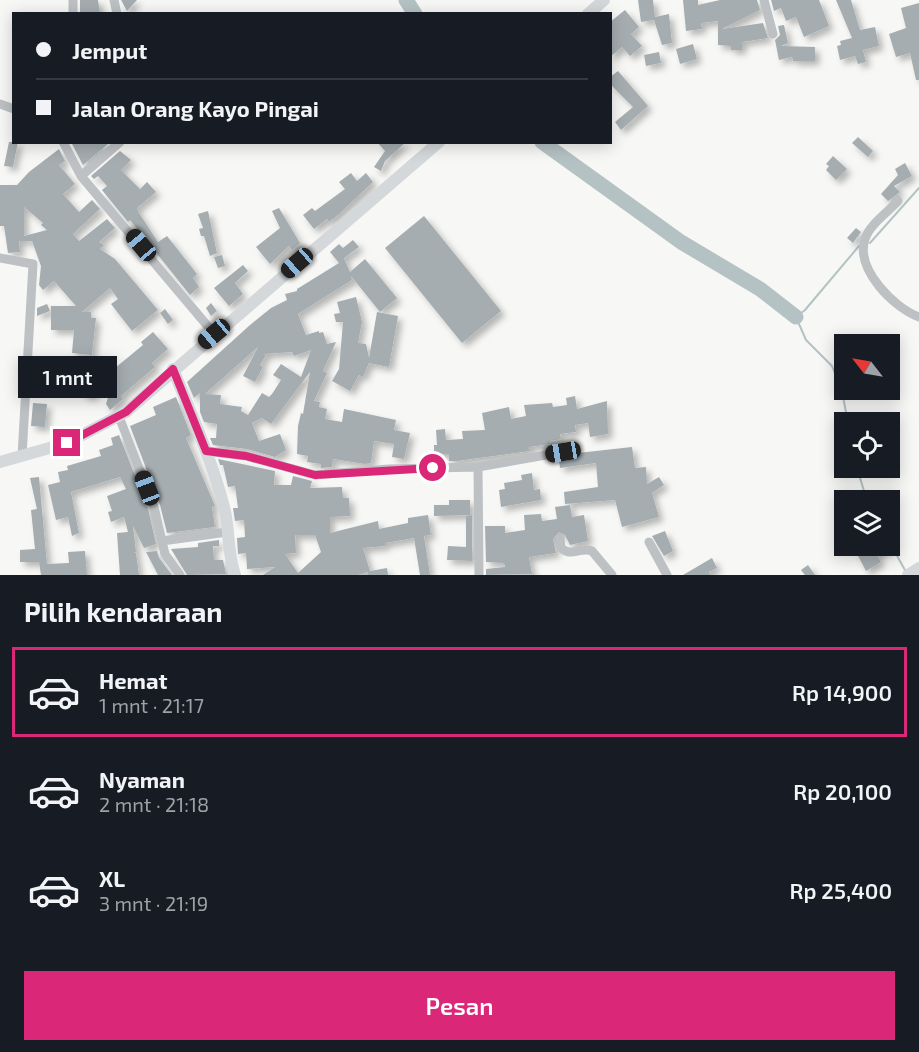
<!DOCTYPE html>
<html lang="id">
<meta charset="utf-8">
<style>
:root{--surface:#171b24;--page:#242831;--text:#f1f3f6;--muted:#9ea1a6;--line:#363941;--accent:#db2777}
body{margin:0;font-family:"Exo 2",sans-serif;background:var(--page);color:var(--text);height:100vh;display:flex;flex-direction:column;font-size:22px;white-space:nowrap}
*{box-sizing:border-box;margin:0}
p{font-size:20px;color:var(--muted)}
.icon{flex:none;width:33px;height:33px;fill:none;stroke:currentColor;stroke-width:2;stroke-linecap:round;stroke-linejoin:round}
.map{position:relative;height:575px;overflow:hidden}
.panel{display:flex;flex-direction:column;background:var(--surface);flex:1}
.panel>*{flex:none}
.top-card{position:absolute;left:12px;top:12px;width:600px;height:132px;border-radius:0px;box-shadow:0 3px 15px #0003;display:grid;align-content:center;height:132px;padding:0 24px;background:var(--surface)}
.needle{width:39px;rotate:301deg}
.tools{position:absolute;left:834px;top:334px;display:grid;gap:12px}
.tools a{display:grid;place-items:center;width:66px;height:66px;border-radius:0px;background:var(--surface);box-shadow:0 3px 15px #0003;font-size:30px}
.end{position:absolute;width:27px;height:27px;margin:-14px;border:8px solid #db2777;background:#fff;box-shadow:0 0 0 3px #fff}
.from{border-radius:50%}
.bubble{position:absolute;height:42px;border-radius:0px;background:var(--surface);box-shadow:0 3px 15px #0003;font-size:20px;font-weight:600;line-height:42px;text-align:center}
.car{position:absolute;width:18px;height:36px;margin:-18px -9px;border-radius:8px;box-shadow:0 0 4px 2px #0007;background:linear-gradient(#222 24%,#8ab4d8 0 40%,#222 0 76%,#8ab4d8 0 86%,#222 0)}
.top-card b{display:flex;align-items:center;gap:21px;height:57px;font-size:22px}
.top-card b+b{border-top:2px solid var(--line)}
.top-card i{width:15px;height:15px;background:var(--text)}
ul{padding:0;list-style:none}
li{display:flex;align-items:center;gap:18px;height:90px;margin:0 12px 9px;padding:0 12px;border:3px solid transparent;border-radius:0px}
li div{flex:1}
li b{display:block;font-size:22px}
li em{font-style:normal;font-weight:600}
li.current{border-color:var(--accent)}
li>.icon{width:54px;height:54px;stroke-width:1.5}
h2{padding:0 24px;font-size:27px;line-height:72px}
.cta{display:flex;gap:12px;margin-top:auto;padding:12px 24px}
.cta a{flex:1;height:69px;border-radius:0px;background:var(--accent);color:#fff;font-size:24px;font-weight:600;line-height:69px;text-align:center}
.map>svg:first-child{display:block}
</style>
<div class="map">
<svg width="919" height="575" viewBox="0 0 919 575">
<defs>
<filter id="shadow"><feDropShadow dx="4.5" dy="4.5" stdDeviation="3" flood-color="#0004"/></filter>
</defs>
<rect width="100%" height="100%" fill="#f7f7f5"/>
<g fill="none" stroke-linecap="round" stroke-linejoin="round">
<!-- stream -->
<path stroke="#b5c2c4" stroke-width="2" d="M870,243L919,188
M848,423L842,391L832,366L806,340L796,317L805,310L859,246
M857,468L867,501
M890,543L906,572"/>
<!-- river -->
<path stroke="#b5c2c4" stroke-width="15" d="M406,0L415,14
M542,142L681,242L760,289L796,317"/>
</g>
<!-- building -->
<path fill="#a5adb1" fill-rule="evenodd" filter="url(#shadow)" d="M80,0H98L100,14H80Z
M121,0H137L127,11Z
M638,0H653L655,17L669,14L672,43L662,45L654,20L641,22Z
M683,0H698V5L720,0H757L760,10L722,29L763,23L768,38L742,42V50H731V46L718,45V21L701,23L702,29L686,31Z
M771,0H819L829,26L804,37L796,17L786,21L781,8L774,11Z
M836,0H851L860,30L875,27L879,46L863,50L866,62L858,64L855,56L840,60L837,46L841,45L840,41L852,38Z
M919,3V80H916L910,53L896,57L889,34L906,28L901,8Z
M625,10L639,27L631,34L642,46L630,56L622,47L610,57V22Z
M784,25L788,43L781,46L815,47V61H793L792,57L779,60L775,40L780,35L778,26Z
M693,44L697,59L680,64L676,49Z
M659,52L661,63L646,66L644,55Z
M618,71L648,106L621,130L615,122L633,107L610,84V77Z
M858,137L873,151L868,157L852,143Z
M9,142H18L13,167L4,166Z
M71,142H106L108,144L83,165Z
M377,142H406L385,161L381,171L374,167L385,151Z
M59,149L65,161L59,165L75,184L63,194L79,212L92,200L100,209L73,234L79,241L107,219L115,228L99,242L104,245L100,249L115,259L158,310L132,331L111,304L118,299L110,288L82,312H91V318H96L92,355L72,353L74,330H51V306H76L54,281L43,290L39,285L41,266L32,241H19L20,252L8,253L4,226H0V185H17L29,172ZM24,207L43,223L41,225L47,230L24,236Z
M120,151L131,160L121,170L140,189L147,182L156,192L137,208L139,213L158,242L167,236L197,274L193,278L199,287L190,295L130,220L128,222L102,190L107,186L98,176L94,179L91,176Z
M833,156L847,169L836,180L826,170L829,166L826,164Z
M905,163L912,176L894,186L900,192L888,201L881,194L898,175L895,169Z
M351,173L357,181L366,173L373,182L339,214L329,222L327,219L314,229L303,215L312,208L315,211L345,189L339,182Z
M279,208L300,243L292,250L289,246L270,264L256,247L280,228L272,211Z
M208,211L217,253L210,256L204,236H201L199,229L203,228L198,214Z
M424,216L501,311L462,343L385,248Z
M856,228L861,232L853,243L847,238Z
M353,240L359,247L344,258L350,272L365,259L397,298L380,312L351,276L352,280L298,314L306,335L319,331V333L323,332L327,344L336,342L323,371L327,373L314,401L320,402L319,407L327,409L325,419L342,422L344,409L396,420L394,430L410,433L404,459L392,457L394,444L374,441L371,463L365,464L333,459L332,467L321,468V464L307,462L308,456L297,454L298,426L301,413L303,414L310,372L271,424L262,418L252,423L259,441L280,434L286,450L275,457L247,449L213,445L210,438H216L217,424L204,422L200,412V393L194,398L187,382L250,325L271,308L287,300L285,294L297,291V289L339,263L330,252L339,244L343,248ZM258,347L243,376L255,382L263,367L260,365L266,355L264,354L292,352L294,356L311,350L301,377L281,364L273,375L281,380L272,394L269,397L262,393L248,415L241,411L242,407L220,404L221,395L205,394Z
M222,255L225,266L218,268L214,257Z
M243,265L248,271L235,283L243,294L229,306L214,288Z
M356,297L362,322L358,343L366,344L369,358L377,312L398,316L389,367L369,363L363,377L359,375L350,391L332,381L339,369L343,322H336L334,314L340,313L337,302Z
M211,303L217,311L211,316L206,308Z
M47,304L50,311L37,316V308Z
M165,309L173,320L168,324L160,313Z
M153,332L168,349L152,363L155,367L121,396L123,399L110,410L106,404L112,385L95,384L93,396L82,395L87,361L101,363L100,367L115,368L143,345L141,342Z
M575,396L577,409L607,401L608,434L590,437L588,423L575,425L576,432L560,434L561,439L550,441L551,444L529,447L530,451L457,461H449V454H434V445H437L436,430L445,429L446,440L463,439L462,431L485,430L482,413L509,407L511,419L526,416L524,405L552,403L553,407L567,405L566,398Z
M176,397L191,435L186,438L215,506L212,507L215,527L167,533L160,505L130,426L156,415L153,407Z
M33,403L47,404L45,427L31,426Z
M119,435L148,509L156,544L144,548L133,526L136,552L134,553H136L139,575H120L117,533L128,532L124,517L111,522L108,512L112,511L107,496L126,489L120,477L71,492L79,533L72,536L68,517L56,520L48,485L60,482L58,472L68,470L67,466L101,456L99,450L113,445L111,438Z
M632,447L635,468L646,467L647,484L659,477L664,485L652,493L659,517L622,527L615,500L565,504L564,492L598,487L596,463L560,468L559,460L569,454Z
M218,459L275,471L274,485H291L293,476L312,481L310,488L342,487L343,498H349L350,516L330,517V533L378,521L379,529L408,523V518L428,515L431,535L424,536L430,575H420L414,538L385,543V546L363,548L370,571L387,568L388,575H368V572L358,575H263L275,567L247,569L246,553L238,554L237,538L245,537L244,520L235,521L233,508H238L235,486L228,487L223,465H220ZM295,535H315L321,552L298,573L285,554L296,553Z
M532,473L534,490L540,489L541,500L501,507L499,490L505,489L504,483L522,480L521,475Z
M39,477L47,564L69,563L68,552L85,551L87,575H41L39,562H20V550L35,549L31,510L37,509L30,478Z
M449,500H470V515L434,516V505H449Z
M570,505L572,517L584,515L588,541L570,545L565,535L559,532L553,539L556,553L529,557L532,574L486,575V569L505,567L504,563L486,562L485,526H505V533L525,530L524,515L541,514L542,521L557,519L555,507Z
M472,515V561L447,560L448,546L466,547V516Z
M665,531L673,551L664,556L652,536Z
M219,540V546H213L214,560H223L226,574L187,575L171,549L198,547V543Z
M853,546H893L877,555L881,562L866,571Z
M157,551L159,558L172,575H158L146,552Z
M712,558L717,568L709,572L710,575H683Z
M808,565L815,575H805L801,570Z"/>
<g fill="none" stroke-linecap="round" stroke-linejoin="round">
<!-- street -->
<path stroke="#bdc1c4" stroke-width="9" d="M114,0L117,14
M764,0L773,34
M73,14V0
M0,104L14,109
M63,142L81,176L211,330
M81,176L120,142
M898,201C888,212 869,225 865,239C855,269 894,308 919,317
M0,258L33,264L22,456
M118,414L154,507L165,554L180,575
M206,451L246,456L315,475L388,469L478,467L563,452
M478,467L479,575
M560,539L561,548C573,558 580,546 592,551L612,575
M162,541L227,532
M649,542L667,575"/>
<!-- secondary -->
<path stroke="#d4d8da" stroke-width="12" d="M588,14L604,0
M173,369C191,414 212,460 224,507C230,530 227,553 235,575
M0,462L67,443L126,412L439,142
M908,575L919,568"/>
</g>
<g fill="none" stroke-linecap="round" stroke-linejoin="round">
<!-- route -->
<path stroke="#db2777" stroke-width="8" d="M67,443L126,412L173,369L206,451L246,456L315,475L433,468"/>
</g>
</svg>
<div class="tools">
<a><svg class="needle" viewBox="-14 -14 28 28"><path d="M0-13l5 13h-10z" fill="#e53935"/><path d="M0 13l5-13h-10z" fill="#9ea1a6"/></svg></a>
<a><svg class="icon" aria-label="locate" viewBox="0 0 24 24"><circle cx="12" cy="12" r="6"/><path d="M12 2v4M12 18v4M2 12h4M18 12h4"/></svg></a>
<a><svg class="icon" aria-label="layers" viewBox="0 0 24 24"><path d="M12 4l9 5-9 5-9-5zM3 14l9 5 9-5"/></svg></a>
</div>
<i class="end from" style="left:433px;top:468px"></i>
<i class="end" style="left:67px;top:443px"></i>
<div class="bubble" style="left:18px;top:356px;width:99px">1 mnt</div>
<i class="car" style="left:141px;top:245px;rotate:320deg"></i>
<i class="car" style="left:297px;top:263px;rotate:229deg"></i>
<i class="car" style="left:214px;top:334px;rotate:230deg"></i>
<i class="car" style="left:563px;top:452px;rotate:260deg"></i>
<i class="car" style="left:147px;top:488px;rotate:339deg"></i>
<div class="top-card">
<b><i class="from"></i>Jemput</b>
<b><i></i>Jalan Orang Kayo Pingai</b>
</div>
</div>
<section class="panel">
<h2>Pilih kendaraan</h2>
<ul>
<li class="current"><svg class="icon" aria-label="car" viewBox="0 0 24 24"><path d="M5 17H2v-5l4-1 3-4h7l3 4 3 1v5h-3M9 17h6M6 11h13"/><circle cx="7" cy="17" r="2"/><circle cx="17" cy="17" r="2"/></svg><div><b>Hemat</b><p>1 mnt · 21:17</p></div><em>Rp 14,900</em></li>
<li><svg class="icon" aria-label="car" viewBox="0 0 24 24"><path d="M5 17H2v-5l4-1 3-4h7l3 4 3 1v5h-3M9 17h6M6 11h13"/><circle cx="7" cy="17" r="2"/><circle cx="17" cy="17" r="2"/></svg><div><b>Nyaman</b><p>2 mnt · 21:18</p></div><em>Rp 20,100</em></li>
<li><svg class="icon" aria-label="car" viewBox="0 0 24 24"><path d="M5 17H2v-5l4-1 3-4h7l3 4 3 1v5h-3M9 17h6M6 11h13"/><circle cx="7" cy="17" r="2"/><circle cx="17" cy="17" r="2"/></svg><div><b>XL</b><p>3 mnt · 21:19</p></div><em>Rp 25,400</em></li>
</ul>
<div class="cta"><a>Pesan</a></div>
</section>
